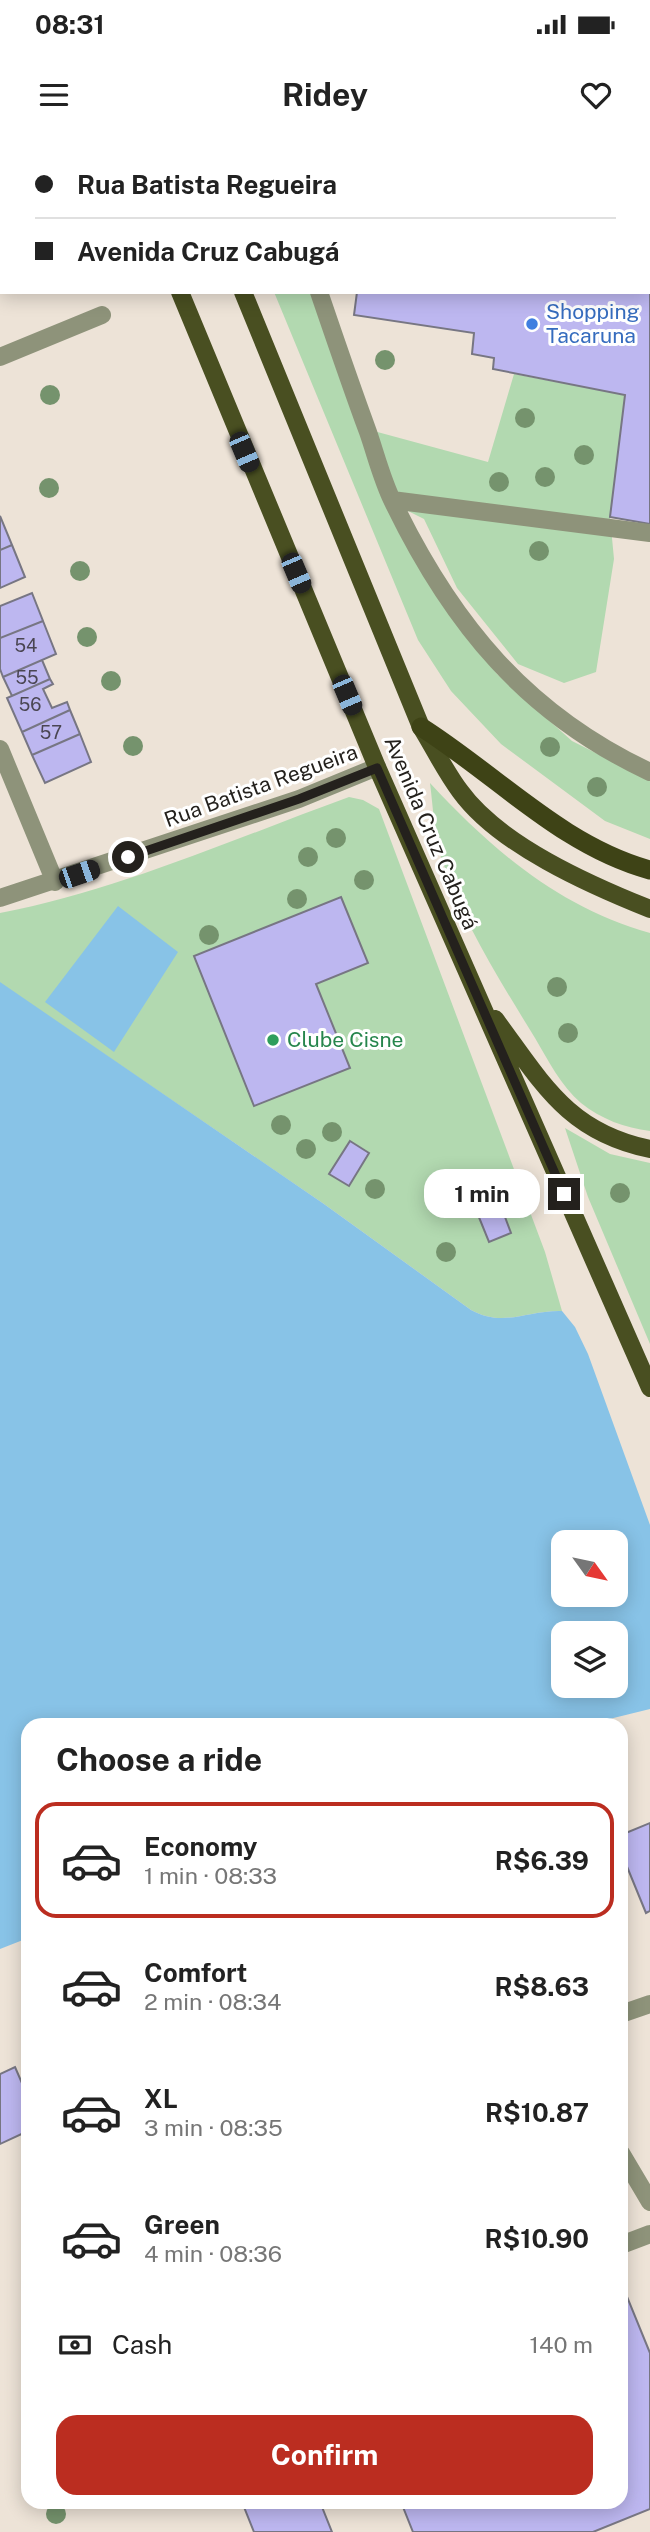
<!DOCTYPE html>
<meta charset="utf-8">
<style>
:root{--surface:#fff;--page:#f6f6f6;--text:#222;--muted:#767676;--line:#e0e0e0;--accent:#bb2d20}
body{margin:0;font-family:"Public Sans",sans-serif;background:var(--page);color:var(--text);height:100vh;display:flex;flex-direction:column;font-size:26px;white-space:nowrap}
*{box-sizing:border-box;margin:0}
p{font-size:23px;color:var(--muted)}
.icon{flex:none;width:38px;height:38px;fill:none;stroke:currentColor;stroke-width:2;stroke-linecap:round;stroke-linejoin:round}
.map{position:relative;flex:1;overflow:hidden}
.panel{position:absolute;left:21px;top:1578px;width:607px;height:791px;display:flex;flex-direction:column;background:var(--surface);border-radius:21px;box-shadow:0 4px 18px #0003}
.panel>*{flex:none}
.top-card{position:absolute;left:0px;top:0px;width:651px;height:154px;box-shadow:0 4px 18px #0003;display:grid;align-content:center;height:154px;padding:0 35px;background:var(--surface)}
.needle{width:46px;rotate:123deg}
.controls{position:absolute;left:551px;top:1390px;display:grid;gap:14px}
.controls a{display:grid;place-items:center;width:77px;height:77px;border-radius:14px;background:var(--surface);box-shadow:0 4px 18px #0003;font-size:35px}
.end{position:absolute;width:32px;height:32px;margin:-16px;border:9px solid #24211d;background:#fff;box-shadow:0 0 0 4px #fff}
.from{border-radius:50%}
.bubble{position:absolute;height:49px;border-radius:21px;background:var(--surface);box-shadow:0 4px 18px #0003;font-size:23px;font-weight:700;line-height:49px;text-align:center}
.car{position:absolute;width:21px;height:42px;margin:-21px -10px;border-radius:9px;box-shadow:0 0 5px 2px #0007;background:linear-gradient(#222 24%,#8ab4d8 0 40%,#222 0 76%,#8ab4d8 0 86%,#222 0)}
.top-card b{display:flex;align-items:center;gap:24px;height:66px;font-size:26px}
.top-card b+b{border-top:2px solid var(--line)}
.top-card i{width:18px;height:18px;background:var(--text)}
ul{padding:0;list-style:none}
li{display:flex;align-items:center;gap:21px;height:116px;margin:0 14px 10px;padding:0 21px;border:4px solid transparent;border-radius:21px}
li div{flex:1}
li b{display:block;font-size:26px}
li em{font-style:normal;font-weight:700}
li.active{border-color:var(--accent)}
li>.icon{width:63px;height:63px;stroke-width:1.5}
h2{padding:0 35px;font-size:32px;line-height:84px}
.pay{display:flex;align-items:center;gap:18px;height:77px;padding:0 35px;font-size:26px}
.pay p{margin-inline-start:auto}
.cta{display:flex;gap:14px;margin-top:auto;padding:14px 35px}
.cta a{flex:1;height:80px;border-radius:21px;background:var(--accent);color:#fff;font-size:28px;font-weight:700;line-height:80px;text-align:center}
.status{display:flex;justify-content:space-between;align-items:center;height:49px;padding:0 35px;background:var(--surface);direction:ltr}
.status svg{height:19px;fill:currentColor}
header{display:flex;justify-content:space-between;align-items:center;height:91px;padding:0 35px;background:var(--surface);font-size:32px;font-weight:700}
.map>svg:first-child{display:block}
</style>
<div class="status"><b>08:31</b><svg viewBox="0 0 49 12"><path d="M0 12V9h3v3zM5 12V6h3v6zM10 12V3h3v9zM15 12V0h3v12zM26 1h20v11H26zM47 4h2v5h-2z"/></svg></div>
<header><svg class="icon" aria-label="menu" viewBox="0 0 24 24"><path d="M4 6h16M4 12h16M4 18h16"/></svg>Ridey<svg class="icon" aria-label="heart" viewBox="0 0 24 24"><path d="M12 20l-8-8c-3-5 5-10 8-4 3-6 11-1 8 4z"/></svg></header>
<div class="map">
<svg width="650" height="2392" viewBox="0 0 650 2392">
<rect width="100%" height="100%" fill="#ede3d7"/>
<!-- green -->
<path fill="#b2d9b0" d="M274,152H312L359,287L488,322L514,234L625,255L610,377L614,419L596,532L564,543L518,524L457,448L424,379L394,364L423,429L497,534L572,601L650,640V699L605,681L501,604L451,551L418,500Z
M430,643C492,710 560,768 650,793V991C625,988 601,979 581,963C561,946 548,920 535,898C500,841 462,781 441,717C434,694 433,666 430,643Z
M349,657L363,660L379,669L545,1112L562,1171C526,1170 504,1188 471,1170L324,1064L0,843V773C117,751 236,698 349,657Z
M565,988L610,1014L650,1023V1204L588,1057Z"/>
<!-- water -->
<path fill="#88c3e7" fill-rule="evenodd" d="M118,766L178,812L114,912L45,862Z
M0,842L324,1064L471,1170C504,1188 526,1170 562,1171L575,1187L588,1214L650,1385V1569L581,1586H28V1798L0,1809ZM564,1402H616V1454H564ZM564,1493H616V1545H564Z"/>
<!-- building -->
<path fill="#bdb7f0" stroke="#777683" stroke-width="2" d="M376,0H650V384L610,377L625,255L493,229L494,218L472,214L474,193L354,175L357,152H649V2Z
M0,376L12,405L0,410Z
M12,405L25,437L0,448V410Z
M32,453L43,481L0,498V466Z
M43,481L56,514L3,537L0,529V498Z
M42,520L50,539L12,556L3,537Z
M50,539L53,544L43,549L52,568L67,562L70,570L22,592L7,558Z
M70,570L80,594L32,615L22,592Z
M80,594L91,622L45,643L32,615Z
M341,757L368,823L316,844L350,928L254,966L194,816Z
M350,1001L369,1013L349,1046L329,1034Z
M499,1061L511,1093L489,1102L476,1070Z
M650,1683V1771L646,1773L621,1712V1695Z
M15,1927L28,1957V1991L0,2004V1934Z
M621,2142L650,2213V2369L593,2392H413L401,2362H621V2305L624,2304L621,2297Z
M242,2362H320L332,2392H254Z"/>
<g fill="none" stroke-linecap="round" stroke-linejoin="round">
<!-- service -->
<path stroke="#8e937a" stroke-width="18" d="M263,0L264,2
M319,152C335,199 351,246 368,292C376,315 382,340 393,362C452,484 526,574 650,632
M392,360L650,393
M621,1874L650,1864
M621,2013L650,2062
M621,2105L650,2094"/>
<!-- minor -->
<path stroke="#8e937a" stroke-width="18" d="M0,217L102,175
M0,609L55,742
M0,758L299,659L377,627"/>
<!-- primary -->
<path stroke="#494f21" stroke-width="18" d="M120,0L121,2
M184,0L185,2
M180,152L377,627L650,1248
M243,152L421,587C434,608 445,631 460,651C499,705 590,745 650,769
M495,879C542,942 567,992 650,1009"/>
<!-- trunk -->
<path stroke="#3e4316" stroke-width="19" d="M421,587C497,635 562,706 650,730"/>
</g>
<!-- trees -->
<g fill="#75936d">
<circle cx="385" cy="220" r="10"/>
<circle cx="50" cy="255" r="10"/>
<circle cx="525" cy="278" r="10"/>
<circle cx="584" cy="315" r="10"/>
<circle cx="545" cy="337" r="10"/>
<circle cx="499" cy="342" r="10"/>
<circle cx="49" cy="348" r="10"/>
<circle cx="539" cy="411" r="10"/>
<circle cx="80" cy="431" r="10"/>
<circle cx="87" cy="497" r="10"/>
<circle cx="111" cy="541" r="10"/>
<circle cx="133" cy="606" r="10"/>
<circle cx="550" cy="607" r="10"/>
<circle cx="597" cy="647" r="10"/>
<circle cx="336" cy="698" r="10"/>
<circle cx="308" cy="717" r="10"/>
<circle cx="364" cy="740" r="10"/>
<circle cx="297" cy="759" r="10"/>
<circle cx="209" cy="795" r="10"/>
<circle cx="557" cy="847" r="10"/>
<circle cx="568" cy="893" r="10"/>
<circle cx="281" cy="985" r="10"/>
<circle cx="332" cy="992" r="10"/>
<circle cx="306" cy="1009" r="10"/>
<circle cx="375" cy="1049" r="10"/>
<circle cx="620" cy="1053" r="10"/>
<circle cx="446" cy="1112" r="10"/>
<circle cx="56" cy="2374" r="10"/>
</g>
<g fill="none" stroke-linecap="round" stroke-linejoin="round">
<!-- route -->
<path stroke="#24211d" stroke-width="9" d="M128,717L299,659L377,628L564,1054"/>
</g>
<!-- markers -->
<circle fill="#3f7fe0" stroke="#fff" stroke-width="2.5" cx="532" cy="184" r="7"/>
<circle fill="#2e9e5b" stroke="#fff" stroke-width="2.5" cx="273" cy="900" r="7"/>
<g text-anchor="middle" stroke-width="6" stroke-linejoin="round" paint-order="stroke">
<!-- number labels -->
<g font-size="18" fill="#4a4652">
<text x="26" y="512">54</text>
<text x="27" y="544">55</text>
<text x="30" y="571">56</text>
<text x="51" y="599">57</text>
</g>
<!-- shop labels -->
<g font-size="21" fill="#366cbe" stroke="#fff" text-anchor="start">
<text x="546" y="179">Shopping<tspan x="546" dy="24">Tacaruna</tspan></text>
</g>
<!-- street labels -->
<g font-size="21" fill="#24211d" stroke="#fff">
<text transform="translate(261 646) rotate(-20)" y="7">Rua Batista Regueira</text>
<text transform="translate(431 693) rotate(67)" y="7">Avenida Cruz Cabugá</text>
</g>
<!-- leisure labels -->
<g font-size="21" fill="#27864d" stroke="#fff" text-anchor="start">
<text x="287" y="907">Clube Cisne</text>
</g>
</g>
</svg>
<div class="controls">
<a><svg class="needle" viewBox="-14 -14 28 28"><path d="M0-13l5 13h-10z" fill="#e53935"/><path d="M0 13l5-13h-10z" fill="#767676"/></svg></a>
<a><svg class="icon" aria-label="layers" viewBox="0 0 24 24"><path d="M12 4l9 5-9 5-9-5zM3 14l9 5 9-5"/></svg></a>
</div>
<i class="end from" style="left:128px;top:717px"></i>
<i class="end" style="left:564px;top:1054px"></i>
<div class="bubble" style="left:424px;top:1029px;width:116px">1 min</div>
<i class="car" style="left:244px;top:312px;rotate:157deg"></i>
<i class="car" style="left:296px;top:433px;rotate:157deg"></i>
<i class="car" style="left:347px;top:555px;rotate:157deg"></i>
<i class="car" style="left:79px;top:734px;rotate:71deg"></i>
<div class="top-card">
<b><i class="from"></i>Rua Batista Regueira</b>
<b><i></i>Avenida Cruz Cabugá</b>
</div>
<section class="panel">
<h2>Choose a ride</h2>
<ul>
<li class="active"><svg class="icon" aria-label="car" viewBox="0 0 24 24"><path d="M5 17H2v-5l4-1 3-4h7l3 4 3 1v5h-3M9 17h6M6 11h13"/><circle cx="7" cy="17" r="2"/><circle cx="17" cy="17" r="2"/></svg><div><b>Economy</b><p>1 min · 08:33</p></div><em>R$6.39</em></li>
<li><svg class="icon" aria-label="car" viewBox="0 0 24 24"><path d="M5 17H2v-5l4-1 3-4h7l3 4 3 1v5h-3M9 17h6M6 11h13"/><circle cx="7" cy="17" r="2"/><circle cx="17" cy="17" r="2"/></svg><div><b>Comfort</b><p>2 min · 08:34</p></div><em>R$8.63</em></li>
<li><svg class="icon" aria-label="car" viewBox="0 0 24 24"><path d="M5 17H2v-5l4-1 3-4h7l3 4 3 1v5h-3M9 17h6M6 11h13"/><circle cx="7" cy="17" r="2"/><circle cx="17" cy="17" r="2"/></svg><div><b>XL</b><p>3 min · 08:35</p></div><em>R$10.87</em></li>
<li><svg class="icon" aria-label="car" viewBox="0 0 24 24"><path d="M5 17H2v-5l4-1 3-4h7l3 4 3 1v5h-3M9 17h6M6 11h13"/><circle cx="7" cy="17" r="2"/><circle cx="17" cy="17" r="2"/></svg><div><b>Green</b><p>4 min · 08:36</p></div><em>R$10.90</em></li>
</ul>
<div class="pay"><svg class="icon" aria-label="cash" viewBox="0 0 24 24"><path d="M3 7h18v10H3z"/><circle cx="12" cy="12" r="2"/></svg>Cash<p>140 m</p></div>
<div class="cta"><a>Confirm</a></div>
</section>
</div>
